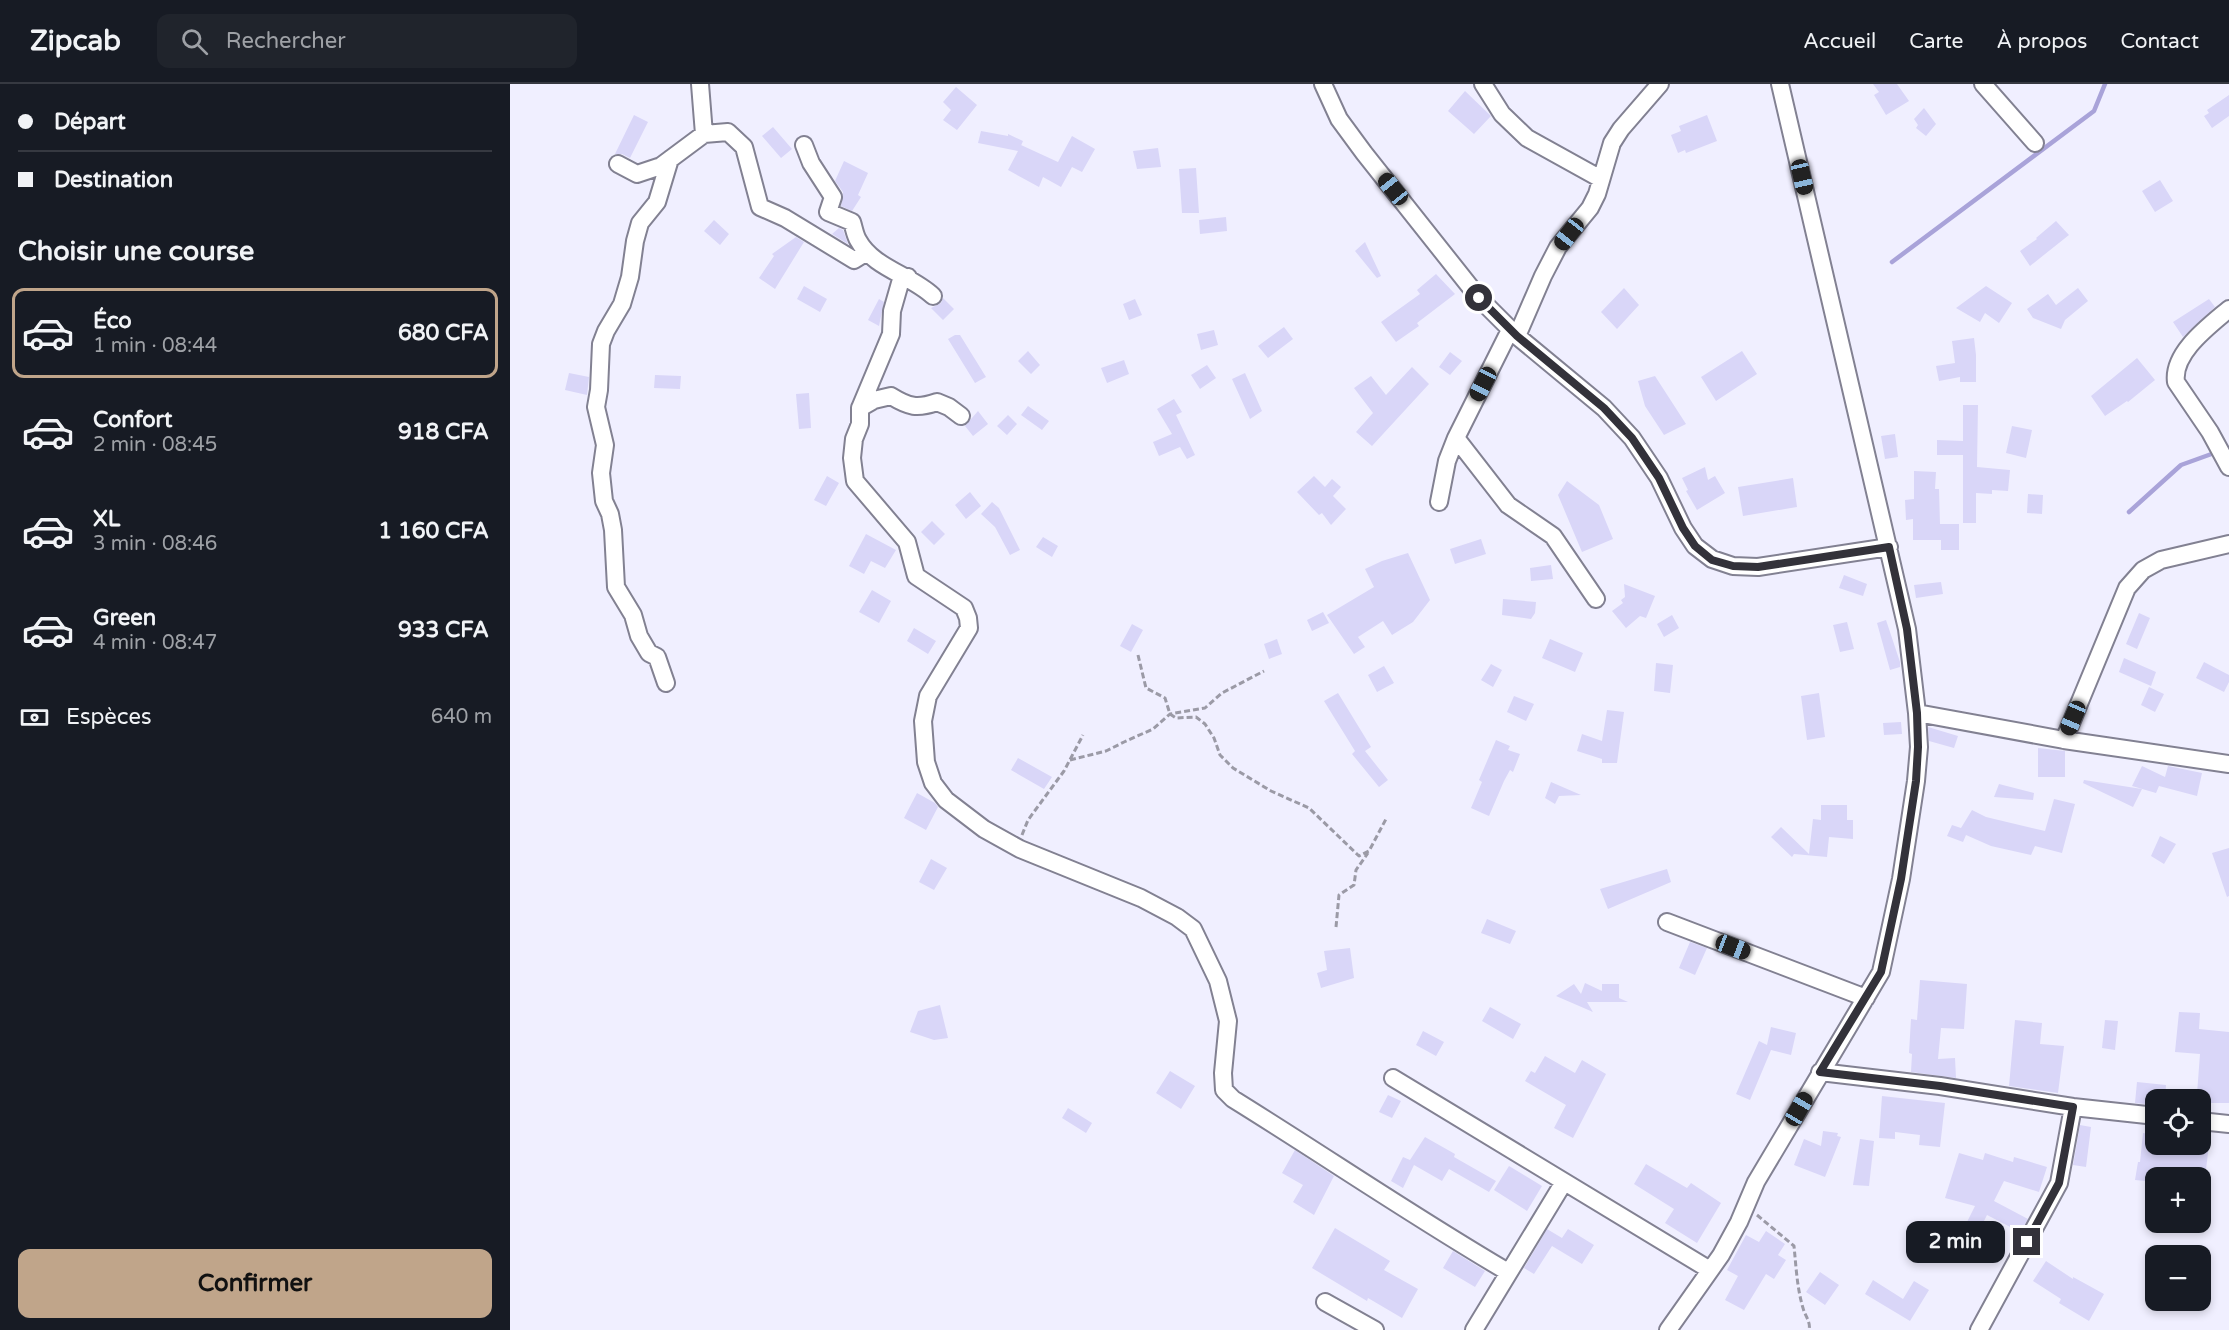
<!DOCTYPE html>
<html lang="fr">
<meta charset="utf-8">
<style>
:root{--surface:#171b24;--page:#20242c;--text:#f1f3f6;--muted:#9ea1a6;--line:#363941;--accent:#c0a58a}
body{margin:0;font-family:"Varela Round",sans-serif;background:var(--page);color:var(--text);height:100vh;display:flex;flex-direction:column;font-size:22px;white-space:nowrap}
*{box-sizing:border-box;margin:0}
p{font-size:20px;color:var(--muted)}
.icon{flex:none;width:33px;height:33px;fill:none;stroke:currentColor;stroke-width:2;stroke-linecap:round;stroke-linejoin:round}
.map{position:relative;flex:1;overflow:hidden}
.details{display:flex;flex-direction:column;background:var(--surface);width:510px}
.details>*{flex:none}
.top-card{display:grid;align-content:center;height:132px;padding:0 18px;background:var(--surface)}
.buttons{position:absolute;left:1635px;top:1005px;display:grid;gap:12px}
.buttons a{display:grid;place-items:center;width:66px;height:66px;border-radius:12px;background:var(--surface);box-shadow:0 3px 9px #0003;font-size:30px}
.end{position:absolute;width:27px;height:27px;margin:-14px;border:8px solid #33323a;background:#fff;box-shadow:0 0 0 3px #fff}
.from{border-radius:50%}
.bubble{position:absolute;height:42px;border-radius:12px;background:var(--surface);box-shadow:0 3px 9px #0003;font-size:20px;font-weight:700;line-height:42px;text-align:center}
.car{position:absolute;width:18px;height:36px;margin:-18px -9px;border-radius:8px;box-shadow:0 0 4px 2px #0007;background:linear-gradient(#222 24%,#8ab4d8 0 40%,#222 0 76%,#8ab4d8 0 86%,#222 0)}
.top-card b{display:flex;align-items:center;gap:21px;height:57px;font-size:22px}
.top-card b+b{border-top:2px solid var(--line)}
.top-card i{width:15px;height:15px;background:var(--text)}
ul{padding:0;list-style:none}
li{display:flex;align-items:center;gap:18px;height:90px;margin:0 12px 9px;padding:0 6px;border:3px solid transparent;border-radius:12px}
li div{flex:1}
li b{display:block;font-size:22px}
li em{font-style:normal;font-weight:700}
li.selected{border-color:var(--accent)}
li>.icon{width:54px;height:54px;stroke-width:1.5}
h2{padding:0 18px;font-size:27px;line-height:72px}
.pay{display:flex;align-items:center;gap:15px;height:66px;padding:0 18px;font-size:22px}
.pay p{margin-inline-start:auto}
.primary-button{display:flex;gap:12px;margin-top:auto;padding:12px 18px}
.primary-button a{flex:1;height:69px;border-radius:12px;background:var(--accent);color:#111;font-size:24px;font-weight:700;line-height:69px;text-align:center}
header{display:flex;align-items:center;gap:36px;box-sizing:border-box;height:84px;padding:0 30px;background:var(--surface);border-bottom:2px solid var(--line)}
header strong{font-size:28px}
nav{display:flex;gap:33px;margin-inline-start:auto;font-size:21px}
.search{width:420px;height:54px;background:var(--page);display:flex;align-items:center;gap:15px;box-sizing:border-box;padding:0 21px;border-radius:12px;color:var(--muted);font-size:22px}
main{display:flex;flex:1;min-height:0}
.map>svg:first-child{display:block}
</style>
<header>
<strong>Zipcab</strong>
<div class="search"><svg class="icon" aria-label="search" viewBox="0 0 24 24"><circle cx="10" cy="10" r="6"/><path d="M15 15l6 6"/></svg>Rechercher</div>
<nav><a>Accueil</a><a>Carte</a><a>À propos</a><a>Contact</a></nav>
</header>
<main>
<section class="details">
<div class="top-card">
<b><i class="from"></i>Départ</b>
<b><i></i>Destination</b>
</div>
<h2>Choisir une course</h2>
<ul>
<li class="selected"><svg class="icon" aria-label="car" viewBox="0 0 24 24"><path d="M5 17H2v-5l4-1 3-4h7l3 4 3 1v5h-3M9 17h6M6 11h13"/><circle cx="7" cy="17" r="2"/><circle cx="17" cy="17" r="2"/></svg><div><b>Éco</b><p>1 min · 08:44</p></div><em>680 CFA</em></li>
<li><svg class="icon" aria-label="car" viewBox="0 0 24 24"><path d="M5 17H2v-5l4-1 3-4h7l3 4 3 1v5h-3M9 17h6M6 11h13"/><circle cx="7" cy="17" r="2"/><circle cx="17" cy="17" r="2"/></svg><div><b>Confort</b><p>2 min · 08:45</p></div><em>918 CFA</em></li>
<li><svg class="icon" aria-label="car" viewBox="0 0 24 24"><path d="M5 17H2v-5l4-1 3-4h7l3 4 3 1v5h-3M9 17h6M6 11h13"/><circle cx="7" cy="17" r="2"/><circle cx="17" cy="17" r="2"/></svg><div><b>XL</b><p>3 min · 08:46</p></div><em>1 160 CFA</em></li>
<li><svg class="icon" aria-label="car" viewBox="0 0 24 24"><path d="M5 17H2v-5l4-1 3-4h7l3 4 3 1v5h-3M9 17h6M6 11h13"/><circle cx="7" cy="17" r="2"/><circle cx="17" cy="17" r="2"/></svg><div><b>Green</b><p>4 min · 08:47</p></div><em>933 CFA</em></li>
</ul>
<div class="pay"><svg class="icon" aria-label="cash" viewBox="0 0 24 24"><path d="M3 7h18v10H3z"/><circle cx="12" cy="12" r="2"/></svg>Espèces<p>640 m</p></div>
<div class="primary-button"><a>Confirmer</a></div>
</section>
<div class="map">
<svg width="1719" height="1246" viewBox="0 0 1719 1246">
<rect width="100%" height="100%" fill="#f0efff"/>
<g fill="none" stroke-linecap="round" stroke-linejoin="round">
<!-- stream -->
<path stroke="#a9a3d9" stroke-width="4.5" d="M1382,178L1584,27L1595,0
M1619,428L1671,381L1707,368"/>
</g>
<!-- building -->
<path fill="#d9d6f8" d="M1363,0H1387L1399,17L1376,31L1364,11L1369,8Z
M446,3L467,21L447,46L433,36L441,26L433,18Z
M955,7L981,32L964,50L938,27Z
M1719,11V32L1702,44L1694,32L1699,29L1697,26Z
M1414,24L1426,40L1416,52L1406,44L1408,41L1404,35Z
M124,31L138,38L120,74L112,70H105Z
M1197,31L1207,57L1176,69L1175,66L1168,69L1161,51L1171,47L1169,42Z
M263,43L282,65L271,74L252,52Z
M471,47L498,52V50L513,57L510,64L511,61L548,78L562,52L585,65L572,88L562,83L551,103L533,93L529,103L498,86L508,67L468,59Z
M648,64L651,83L627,85L623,67Z
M334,77L358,89L348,111L351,113L342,127L331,122L333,108L325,97Z
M686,84L689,129H672L669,85Z
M1650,96L1663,117L1645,128L1632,107Z
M716,133L717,147L690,150L689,136Z
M204,136L219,150L210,161L194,147Z
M1546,137L1559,151L1520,182L1510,167L1527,155L1526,154Z
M329,144L333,146L338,160L322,150Z
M286,153L294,158L265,205L249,194L264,172L262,170Z
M855,158L871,192L867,194L845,167Z
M926,190L945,210L907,239L909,242L886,258L871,238L910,210L907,206Z
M294,202L317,215L310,228L287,215Z
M1476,202L1502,219L1489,239L1475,229L1470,238L1446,224Z
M1114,204L1129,221L1107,245L1091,228Z
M1568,204L1578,217L1555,236L1551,245L1523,234L1517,225L1538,210L1546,221Z
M433,214L444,225L433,236L421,224L431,219Z
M369,215L374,218L369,242L358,236Z
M625,215L632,231L619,236L613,220Z
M1699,215L1705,223L1673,253L1663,238Z
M774,243L783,255L758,274L748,262Z
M704,246L708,261L691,266L687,250Z
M445,251H450L476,293L465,299L438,255Z
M1464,254L1466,271V298H1450V293L1429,297L1426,282L1445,279L1442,257Z
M518,267L530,281L521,290L508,277Z
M1232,267L1247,290L1206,317L1191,293Z
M940,268L952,277L940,291L929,283Z
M1627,274L1645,296L1618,318L1617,317L1595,332L1581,312Z
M614,276L619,290L597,299L591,284Z
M697,281L706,294L690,305L681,291Z
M902,283L919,300L862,362L846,348L863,329L844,304L861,292L876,311Z
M59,289L79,293L77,311L55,306Z
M735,289L752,327L740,335L722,295Z
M145,291L171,292L170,305L144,304Z
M1145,292L1176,340L1154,351L1135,322L1128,297Z
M299,309L301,344L289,345L286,310Z
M664,315L672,328L666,331L685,371L677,375L670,363L649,372L643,358L662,350L647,325Z
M1453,321H1468L1467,383L1500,386L1498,407L1482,406V410L1466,409V439H1453V371H1427V356L1453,357Z
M518,322L539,337L532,346L511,331Z
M468,327L478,340L463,352L455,342Z
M498,331L507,340L497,351L487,342Z
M1502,342L1522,346L1516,374L1496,369Z
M1385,350L1388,373L1375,375L1371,352Z
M1195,383L1198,396L1205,392L1215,409L1187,426L1176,407L1178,406L1172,394Z
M1404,387L1426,388L1425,405H1429L1430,440H1449V466H1431V456H1403V435L1396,436L1395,416L1404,415Z
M317,392L329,399L316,422L304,416Z
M804,392L815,403L822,395L831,403L823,412L836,425L821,441L812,429L809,431L787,408Z
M1283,394L1287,423L1233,432L1228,403Z
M1057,397L1089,421L1103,455L1072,468L1048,411Z
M460,408L471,422L456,435L445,421Z
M1518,410L1533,411L1532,430L1517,429Z
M482,418L489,424L510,466L500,471L485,443L471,430Z
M422,437L435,450L424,461L411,448Z
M356,450L386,466L375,484L361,477L354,490L339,482Z
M533,453L548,462L542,473L526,463Z
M971,455L976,470L945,480L940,465Z
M898,469L920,516L903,538L882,551L873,537L848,553L855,563L844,570L817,531L864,503L855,485L872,477Z
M1041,481L1043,495L1021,497L1020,484Z
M1334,491L1357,500L1353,512L1329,504Z
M1431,498L1433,510L1406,514L1404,501Z
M1114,500L1145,512L1136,534L1130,532L1116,544L1102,527L1113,519L1111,516L1115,513Z
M362,506L381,517L369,539L349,528Z
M993,515L1026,518L1025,529L1021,535L992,531Z
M813,528L819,539L802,547L797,536Z
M1629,529L1640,534L1627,565L1616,560Z
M1162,531L1169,544L1154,553L1147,540Z
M1376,536L1390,578V583L1380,586L1367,539Z
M1337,538L1344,565L1330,568L1323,541Z
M622,540L633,546L621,568L610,562Z
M404,544L426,557L418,570L397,557Z
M767,555L772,570L759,575L754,560Z
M1040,555L1073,569L1065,588L1032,574Z
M1614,574L1646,588L1641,602L1609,588Z
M1694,578L1719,591V598L1714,608L1686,594Z
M1146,579L1163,581L1160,609L1144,607Z
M981,580L992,586L983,603L971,596Z
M874,582L884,599L867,608L858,591Z
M1639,603L1654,610L1645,628L1631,621Z
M828,609L861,663L855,667L878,696L869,703L842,670L845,667L814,617Z
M1309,609L1315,653L1297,656L1291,612Z
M1004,612L1024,620L1016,637L997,628Z
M1097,626L1114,628L1107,679H1092V675L1067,667L1072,650L1092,657Z
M1391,638L1392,650L1374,651L1373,639Z
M1418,643L1448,652L1444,664L1419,657Z
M986,656L1000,662L998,666L1010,670L1003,688L1000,686L994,697L979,732L961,724L972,698L969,696Z
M1528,664L1555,667V693H1528Z
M508,674L542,693L534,705L501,686Z
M1632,682L1655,693L1658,682L1692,689L1687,712L1649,702L1646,709L1622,702Z
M1574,696L1632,705L1623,723L1573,699Z
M1041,698L1071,711L1049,712L1045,720L1035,714Z
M1489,700L1524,709L1523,716L1484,713Z
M407,709L425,719L428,723L416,746L394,734Z
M1544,715L1565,720L1552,769L1525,762L1521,771L1481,762L1456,751L1453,758L1437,752L1442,741L1451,744L1462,726L1476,733L1535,747Z
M1311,721H1337V736H1343V755L1319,753L1317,773L1284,770L1282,773L1261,753L1271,743L1299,770L1303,735L1311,736Z
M1650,752L1666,760L1654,780L1641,772Z
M1719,764V812L1717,813L1702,769Z
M421,775L437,784L424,806L409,798Z
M1157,785L1161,798L1098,825L1090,805Z
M977,835L1006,847L1000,860L971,849Z
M1180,858L1197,864L1185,891L1169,884Z
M840,864L844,894L811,904L807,889L817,886L814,867Z
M1410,896L1457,900L1454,945L1431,944L1428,975L1445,974L1446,994L1401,988L1402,970L1399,969L1401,935L1407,936Z
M1075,899L1092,907V900H1109V914L1118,918H1077L1083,928L1046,912L1064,900L1071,910Z
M430,921L438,954L424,956L400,948L408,927Z
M980,923L1011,940L1003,955L972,937Z
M1669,928L1690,929L1689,945L1719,948V1019H1695V1011L1687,1010L1690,970L1665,968Z
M1505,936L1532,939L1530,960L1554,962L1548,1009L1499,1002Z
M1595,936L1608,937L1605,966L1592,964Z
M1261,943L1286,949L1281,971L1261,966L1240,1016L1226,1010L1249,957L1257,961Z
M913,947L934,958L926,972L906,961Z
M1035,972L1065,989L1072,976L1096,990L1063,1054L1044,1044L1056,1021L1015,997L1021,987L1025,989Z
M660,987L685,1002L671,1025L646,1009Z
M1627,998L1656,1001L1655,1016H1646V1021L1625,1019Z
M878,1011L891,1017L882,1034L869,1028Z
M1372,1012L1435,1019L1430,1063L1409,1061L1410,1051L1385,1048V1055L1369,1054Z
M558,1024L582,1039L576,1049L552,1034Z
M1570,1041L1581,1043L1576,1083L1563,1081Z
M1313,1047L1328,1049L1327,1052L1331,1053L1315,1093L1284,1081L1294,1055L1311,1062Z
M1633,1049L1646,1051V1060H1699L1695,1094L1659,1092V1094H1646V1098L1625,1096L1628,1078H1630Z
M915,1053L945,1070L944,1073L986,1097L979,1108L939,1085L932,1097L904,1081L893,1104L881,1097L893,1073L900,1076Z
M1350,1055L1364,1057L1359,1102L1343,1101Z
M785,1066L824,1092L804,1131L783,1118L793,1101L772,1089Z
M1449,1069L1473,1076L1475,1069L1503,1078L1504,1073L1537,1083L1529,1108L1494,1097L1484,1117L1518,1135L1510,1148L1477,1131L1469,1147L1456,1140L1465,1122L1435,1114Z
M1136,1080L1177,1104L1181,1099L1211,1119L1187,1159L1155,1139L1164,1125L1124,1100Z
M999,1082L1032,1102L1017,1127L984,1106Z
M825,1144L880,1177L874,1186L908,1205L892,1234L858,1214L857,1217L802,1184Z
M1037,1145L1052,1154L1058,1145L1084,1161L1072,1180L1042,1162L1024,1190L1014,1184Z
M1256,1147L1275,1160L1268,1171L1276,1176L1264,1195L1256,1190L1234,1226L1215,1216L1228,1192L1217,1186L1236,1151L1249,1158Z
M943,1167L975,1187L965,1203L933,1184Z
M1536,1177L1563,1195V1193L1594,1210L1579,1237L1549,1219L1551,1215L1523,1197Z
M1310,1188L1329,1201L1315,1221L1296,1208Z
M1363,1196L1393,1215L1404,1197L1419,1206L1400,1237L1355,1210Z"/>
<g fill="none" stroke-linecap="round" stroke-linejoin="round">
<defs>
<path id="minor" d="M813,0L829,35L854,69L969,214L1007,252L1094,324L1122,354L1149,394L1173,444L1185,462L1202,475L1223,482L1248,483L1379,463
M973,0L992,30L1017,54L1091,95
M1473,0L1525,59
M194,50L218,48L234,63L250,123L275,134L344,176L357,168
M294,61L301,79L323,113L318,128L342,138C344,144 345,151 348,156C363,184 401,191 423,212
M108,80L127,90L151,82L194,50L190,0
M1719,225C1699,242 1662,269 1666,298L1700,348L1719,383
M1007,252L1033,192L1048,163L1080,124L1087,110L1102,59L1111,45L1150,0
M350,324L381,250L382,227L390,199L398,193
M451,332L439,323L427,318C407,325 399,323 381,312L364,316L350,324V340L344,355L342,374L345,397L397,458L406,492L454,524L458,534L459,544L418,612L413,637L416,678L423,699L436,716L474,745L510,765L631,814L667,833L683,845L708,897L718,937L713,989L714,1006L723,1015C815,1072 904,1133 998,1188
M946,354L998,421L1043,452L1086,515
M929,418L937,377L946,354L1000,246
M156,599L147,573L139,569L129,552L123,531L106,503L103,446L100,430L94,417L91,389L95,361L86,323L89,306L91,260L96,247L112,220L120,193L125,157L130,139L147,118L160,75
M1407,629L1554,656L1719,680
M1554,656L1617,504L1633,486L1651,476L1719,460
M1157,838L1356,914
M1310,988L1430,1002L1563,1023L1646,1032
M883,994L1200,1186
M1690,1037L1719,1040
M815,1218L865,1246
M964,1246L1054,1098
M1158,1246L1211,1171L1229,1138L1246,1098L1371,888L1391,795L1406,697L1409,663L1407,629L1397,545L1270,0
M1469,1246L1549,1099L1563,1023"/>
</defs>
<!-- minor casing -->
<use href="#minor" stroke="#828192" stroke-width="20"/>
<!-- path -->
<path stroke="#9b9aa6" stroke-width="3" stroke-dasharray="6 3" stroke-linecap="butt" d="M628,571L636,604L655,614L660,630L666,634L686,633L695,640L704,654L710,671L723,684L761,707L799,724L849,772L859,767L876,735
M560,676L596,667L614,658L643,645L660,630L695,624L712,609L754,587
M512,751L518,736L554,687L573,651
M826,843L829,811L844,801L846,786L858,769
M1247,1131L1284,1162C1286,1182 1287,1204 1293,1224C1295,1232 1301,1238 1299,1246"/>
<!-- minor -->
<use href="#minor" stroke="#fff" stroke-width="16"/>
</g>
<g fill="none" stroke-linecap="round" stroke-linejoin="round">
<!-- route -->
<path stroke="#33323a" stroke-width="8" d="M969,214L1007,252L1094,324L1122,354L1149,394L1173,444L1185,462L1202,476L1223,482L1248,483L1379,463L1397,545L1407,629L1408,663L1406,697L1391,795L1371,888L1310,988L1430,1002L1563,1023L1549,1099L1517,1158"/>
</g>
</svg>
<div class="buttons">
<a><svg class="icon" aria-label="locate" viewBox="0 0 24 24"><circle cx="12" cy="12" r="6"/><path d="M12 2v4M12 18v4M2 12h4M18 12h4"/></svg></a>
<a>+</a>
<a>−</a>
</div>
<i class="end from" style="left:969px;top:214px"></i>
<i class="end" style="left:1517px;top:1158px"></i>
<div class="bubble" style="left:1396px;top:1137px;width:99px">2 min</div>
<i class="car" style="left:1292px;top:93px;rotate:167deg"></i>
<i class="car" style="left:883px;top:105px;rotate:321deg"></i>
<i class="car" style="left:1059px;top:150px;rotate:218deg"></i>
<i class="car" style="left:973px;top:300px;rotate:207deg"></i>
<i class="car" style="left:1563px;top:634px;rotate:203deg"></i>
<i class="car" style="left:1223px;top:863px;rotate:111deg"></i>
<i class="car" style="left:1289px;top:1025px;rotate:30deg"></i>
</div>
</main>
